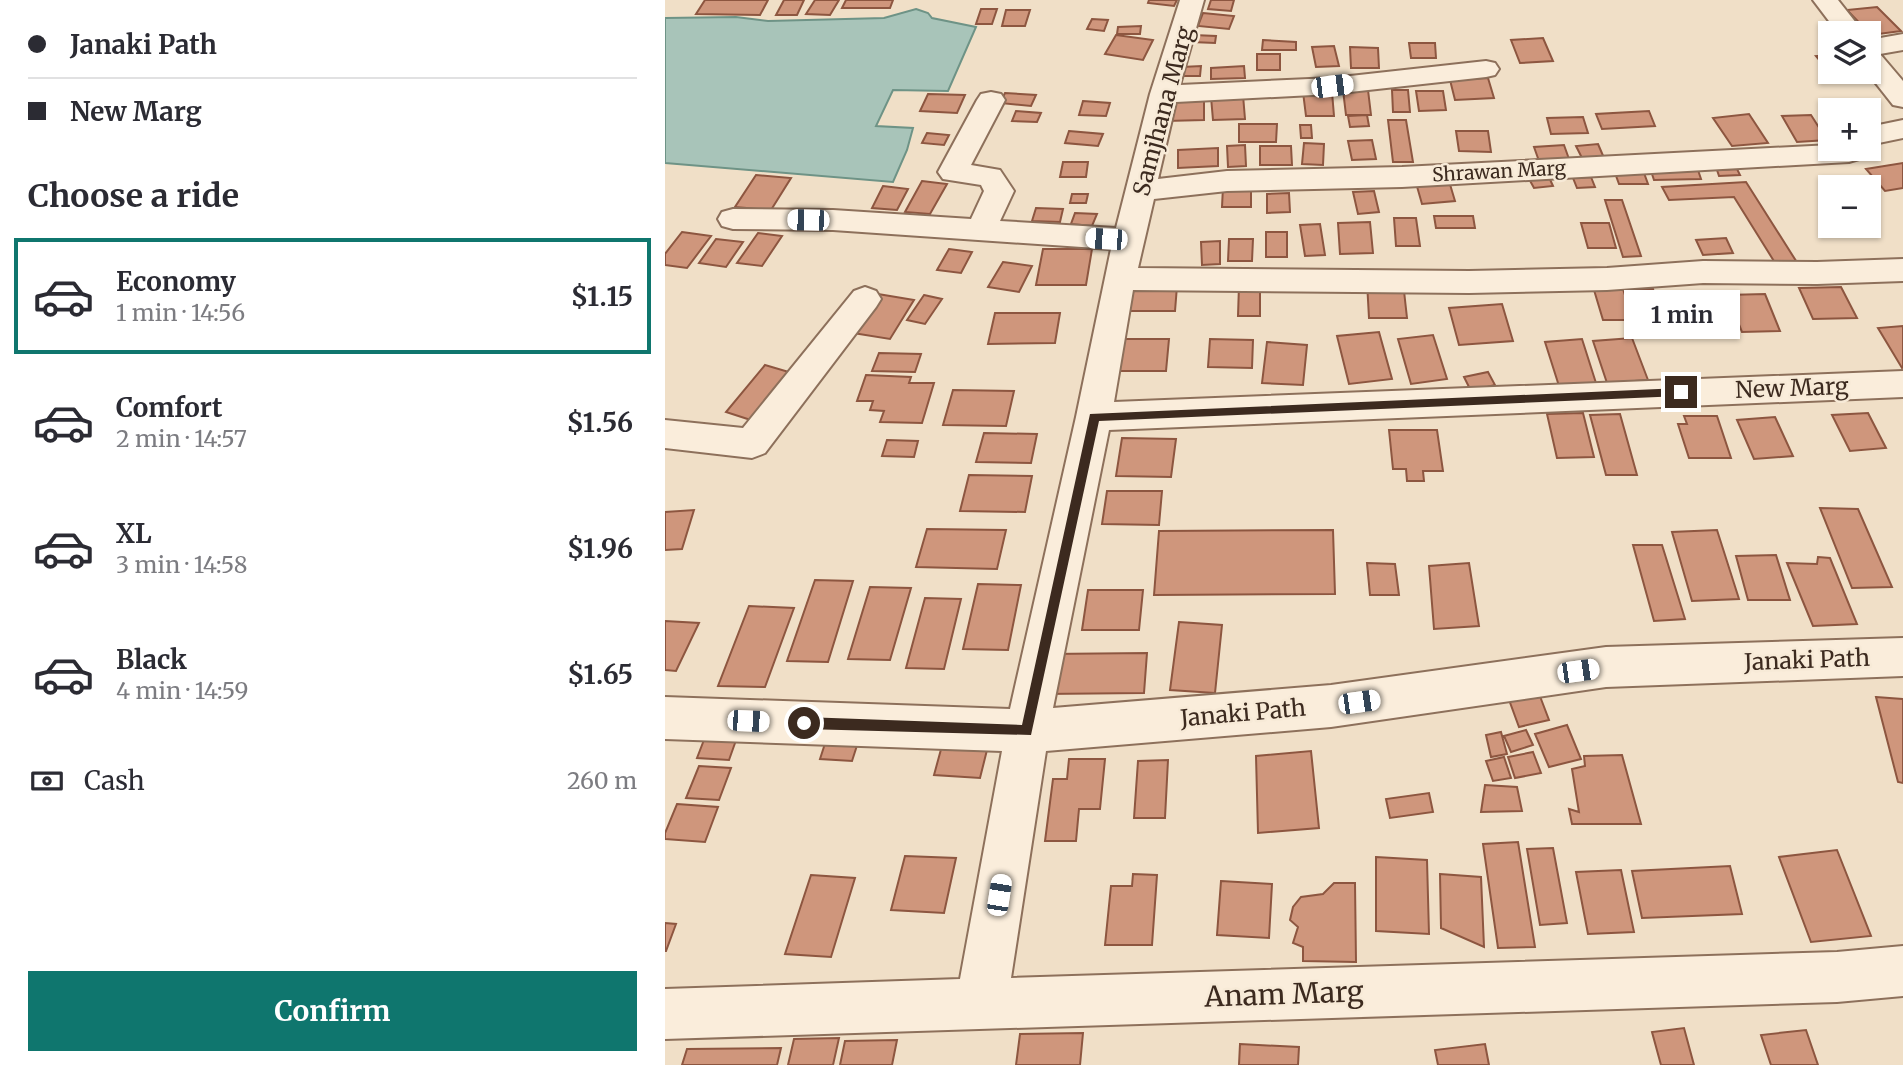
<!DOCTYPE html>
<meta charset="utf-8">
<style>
:root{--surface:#fff;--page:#f2f2f3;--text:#2b2b33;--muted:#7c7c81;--line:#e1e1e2;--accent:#0f766e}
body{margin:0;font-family:Merriweather,serif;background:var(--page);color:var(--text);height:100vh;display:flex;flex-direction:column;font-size:26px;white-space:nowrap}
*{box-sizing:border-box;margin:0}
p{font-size:23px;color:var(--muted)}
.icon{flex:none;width:38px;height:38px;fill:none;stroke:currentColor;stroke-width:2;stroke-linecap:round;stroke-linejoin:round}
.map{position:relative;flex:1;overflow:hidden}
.sheet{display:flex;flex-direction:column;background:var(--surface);width:665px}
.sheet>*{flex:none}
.guide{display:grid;align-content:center;height:154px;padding:0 28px;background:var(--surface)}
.buttons{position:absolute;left:1153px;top:21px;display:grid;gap:14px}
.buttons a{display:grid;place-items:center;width:63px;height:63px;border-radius:0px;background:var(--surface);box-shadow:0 2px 5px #0004;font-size:35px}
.end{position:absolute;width:32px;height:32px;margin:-16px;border:9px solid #3c2a1f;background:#fff;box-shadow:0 0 0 4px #fff}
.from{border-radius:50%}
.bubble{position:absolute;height:49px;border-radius:0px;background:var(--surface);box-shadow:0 2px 5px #0004;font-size:23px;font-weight:700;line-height:49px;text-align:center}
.car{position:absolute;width:21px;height:42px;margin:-21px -10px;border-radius:9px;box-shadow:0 0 5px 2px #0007;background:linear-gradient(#fff 24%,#345 0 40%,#fff 0 76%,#345 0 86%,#fff 0)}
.guide b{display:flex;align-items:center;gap:24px;height:66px;font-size:26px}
.guide b+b{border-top:2px solid var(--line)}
.guide i{width:18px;height:18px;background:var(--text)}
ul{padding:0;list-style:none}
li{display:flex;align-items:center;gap:21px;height:116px;margin:0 14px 10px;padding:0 14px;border:4px solid transparent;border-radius:0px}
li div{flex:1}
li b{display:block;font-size:26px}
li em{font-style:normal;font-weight:700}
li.current{border-color:var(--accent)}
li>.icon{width:63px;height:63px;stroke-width:1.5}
h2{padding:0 28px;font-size:32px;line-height:84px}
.pay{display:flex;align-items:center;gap:18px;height:77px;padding:0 28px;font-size:26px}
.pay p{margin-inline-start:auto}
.cta{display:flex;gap:14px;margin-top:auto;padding:14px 28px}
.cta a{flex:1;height:80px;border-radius:0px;background:var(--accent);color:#fff;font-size:28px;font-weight:700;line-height:80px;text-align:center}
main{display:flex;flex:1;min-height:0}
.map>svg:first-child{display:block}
</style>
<main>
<section class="sheet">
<div class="guide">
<b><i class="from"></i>Janaki Path</b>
<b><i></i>New Marg</b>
</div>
<h2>Choose a ride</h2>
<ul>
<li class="current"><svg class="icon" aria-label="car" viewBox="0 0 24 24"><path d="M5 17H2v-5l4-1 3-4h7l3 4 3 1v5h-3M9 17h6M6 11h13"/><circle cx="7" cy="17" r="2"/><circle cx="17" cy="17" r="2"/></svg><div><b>Economy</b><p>1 min · 14:56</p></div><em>$1.15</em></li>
<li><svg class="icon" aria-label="car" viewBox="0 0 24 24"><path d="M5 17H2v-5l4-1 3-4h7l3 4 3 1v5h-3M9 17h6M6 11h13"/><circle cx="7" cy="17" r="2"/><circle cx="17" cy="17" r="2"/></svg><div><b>Comfort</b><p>2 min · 14:57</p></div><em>$1.56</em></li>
<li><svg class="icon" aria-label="car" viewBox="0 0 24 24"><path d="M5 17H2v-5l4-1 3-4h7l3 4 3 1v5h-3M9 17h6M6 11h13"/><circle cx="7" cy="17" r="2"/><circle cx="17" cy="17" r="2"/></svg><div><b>XL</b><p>3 min · 14:58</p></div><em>$1.96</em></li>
<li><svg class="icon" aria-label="car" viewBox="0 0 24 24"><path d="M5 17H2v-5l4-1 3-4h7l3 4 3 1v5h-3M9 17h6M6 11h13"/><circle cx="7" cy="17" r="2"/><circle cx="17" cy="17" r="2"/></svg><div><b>Black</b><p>4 min · 14:59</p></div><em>$1.65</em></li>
</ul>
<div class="pay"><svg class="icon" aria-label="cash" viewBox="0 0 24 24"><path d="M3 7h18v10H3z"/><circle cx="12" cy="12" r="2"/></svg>Cash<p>260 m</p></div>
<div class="cta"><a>Confirm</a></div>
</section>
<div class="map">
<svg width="1238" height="1065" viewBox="0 0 1238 1065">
<rect width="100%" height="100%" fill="#f0dfc7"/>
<!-- water -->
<path fill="#a8c4b9" stroke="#6e9386" stroke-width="2" d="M251,9L263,13L267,18L311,27L283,91L228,90L211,126L248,128L242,150L228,182L0,163V18L71,17L103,21L219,18Z"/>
<!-- building -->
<path fill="#cf967c" stroke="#8d5640" stroke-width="2" d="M40,0H103L95,15L31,14Z
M119,0H139L132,15H111Z
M150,0H174L165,15L141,14Z
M181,0H228L225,8H177Z
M484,0H512L509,6L483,3Z
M546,0H569L566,11L543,9Z
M1212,7L1236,31L1206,35L1182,10Z
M316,9H332L327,24H311Z
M341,10H365L360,26H337Z
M538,13L569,16L564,29L533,26Z
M427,19L443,20L439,31L422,29Z
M476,26L475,34H452L453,27Z
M451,35L488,40L478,60L440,54Z
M528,35L551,36L550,43L527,42Z
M878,38L888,61L855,63L846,40Z
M598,40L631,42V50H597Z
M744,43H770L771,58H746Z
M669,46L674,66L651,67L647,47Z
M685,47L713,48L714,68H686Z
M592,54H615V70H592Z
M1166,55V72H1180L1166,74L1151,56Z
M536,66L535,76H516L517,67Z
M579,66L580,78L546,79V68Z
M823,78L829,98L790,100L785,80Z
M678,90H703L706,115H681Z
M727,90H743L745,112H728Z
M751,91H778L781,110L754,111Z
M638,92H667L669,116H641Z
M340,93L371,95L366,106L335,103Z
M263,94L300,95L292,113L255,111Z
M539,95V120L501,121L502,96Z
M578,95L580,119L548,120L546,97Z
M418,101L445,103L441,116L414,115Z
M351,111L376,113L372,122L347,121Z
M984,111L990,126L937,129L931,114Z
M1084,114L1103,143L1067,146L1048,118Z
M702,115L704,126L685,127L683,116Z
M1146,115L1162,140L1132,142L1117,116Z
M918,117L923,133L886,134L882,118Z
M723,120H741L748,162H728Z
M574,124H612L611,142H574Z
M635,125H646L647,138H636Z
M404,131L438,134L433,146L400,143Z
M791,131H823L826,152L794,151Z
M262,133L284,135L279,145L257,143Z
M707,140L711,159L687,160L683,141Z
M639,143L659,144L658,165L637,164Z
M933,144L939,158L918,160L911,146Z
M580,145L581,166L563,167L562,146Z
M899,145L904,159L874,161L869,147Z
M595,146H626L627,165H595Z
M553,148V166L513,168V150Z
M398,162H423L421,177H395Z
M1238,163V188L1220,191L1201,169Z
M1072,169L1075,175L1054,176L1052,170Z
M1033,170L1036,179L989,180L986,171Z
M950,173H979L983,184H954Z
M91,175L126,178L106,210L70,207Z
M883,175L888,186L869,188L863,177Z
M926,177L930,187L912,188L908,178Z
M257,181L282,184L265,214L240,212Z
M784,181L790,201L757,204L751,183Z
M1081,182L1133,264L1112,266L1069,197L1004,200L997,187Z
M218,186L243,189L232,210L207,208Z
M586,186V207H557L558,187Z
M709,191L714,212L693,214L688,192Z
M624,193L625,212L602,213V194Z
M407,194H423L421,203H405Z
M940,200H957L976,256L958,257Z
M371,208L398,209L395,222L367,221Z
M410,213L432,214L427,226L406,224Z
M769,216H808L810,228H771Z
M729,218H751L755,246H731Z
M705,222L708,253L675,254L673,223Z
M916,223H944L951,248H923Z
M655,224L660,255L640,256L635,225Z
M17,232L46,236L22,268L0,265V254Z
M601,232H622V257H601Z
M93,233L117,236L97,266L72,263Z
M1061,238L1068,253L1038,255L1031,240Z
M51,239L78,242L61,267L34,263Z
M564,239H588L587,261H563Z
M555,241V264L537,265L536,242Z
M284,249L307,252L296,273L272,270Z
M378,249H427L421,285H371Z
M338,262L367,266L354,292L323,287Z
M702,282H738L742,318H704Z
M467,285L512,286L510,311H464Z
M574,285H595V316H573Z
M1176,287L1192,318L1148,319L1134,288Z
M958,289L968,320H938L929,290Z
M964,289H988L998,323H974Z
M213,294L249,300L225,339L188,333Z
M1100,294L1115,331L1077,332L1062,295Z
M259,295L277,299L260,324L242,320Z
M837,304L848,341L794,345L784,308Z
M330,313H395L390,343L323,344Z
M1238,326V367L1237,368L1213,328Z
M714,332L727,379L684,384L672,336Z
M768,335L782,379L746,384L733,339Z
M967,338L983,380L942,383L928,341Z
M457,339H504L501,371H453Z
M545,339L588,340L587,368L543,367Z
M917,339L931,383L894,386L880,342Z
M602,342L642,345L638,385L597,383Z
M214,353L256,354L250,372L207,371Z
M100,365L134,375L95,423L61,412Z
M823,372L830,385L806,391L799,377Z
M201,375L246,377L244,383H269L257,423L215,422L219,411L205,410L208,401H192Z
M288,390L349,391L341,426L278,425Z
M918,413L929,457L892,458L882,414Z
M1203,413L1221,448L1185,451L1167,415Z
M955,414L972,475H941L925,415Z
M1019,416H1052L1066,458H1024L1013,424H1022Z
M1110,417L1128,456L1089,459L1072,420Z
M724,430H772L778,471H758L759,481H742L741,469H728Z
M319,433L372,434L366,463L311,462Z
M457,438L511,439L506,477L451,476Z
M222,440L253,441L249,457L217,456Z
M304,475L367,476L360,512L295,511Z
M442,491H497L494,525L437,524Z
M1155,508L1193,509L1227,587L1187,588Z
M29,510L17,549L0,550V512Z
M262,529L341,530L332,569L251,567Z
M668,530L670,594L489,595L494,531Z
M1052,530L1074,599L1027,601L1007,532Z
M968,545H997L1020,619L989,621Z
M1111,555L1125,600H1083L1071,556Z
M1153,557L1165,558L1192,624L1148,626L1122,563L1152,564Z
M702,563L730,564L734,595H705Z
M804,563L814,626L769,629L764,566Z
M150,580L188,581L163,662L122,661Z
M313,584L356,585L343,650L298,649Z
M205,587L246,588L225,660L183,659Z
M423,590H478L474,630H417Z
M260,598L296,599L279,669L241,668Z
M84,606L129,608L100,687L53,686Z
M0,621L34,623L11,671L0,670Z
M514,622L557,625L550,693L505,690Z
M482,653L479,693L378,694L383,654Z
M873,691L884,720L854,727L843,697Z
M1211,697L1238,699V783L1233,782Z
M902,725L916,759L884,767L870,734Z
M44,727L75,729L64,760L32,758Z
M165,728L197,730L187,761L155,759Z
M861,730L868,745L846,752L839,736Z
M836,732L842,754L826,757L821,735Z
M278,742L323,746L315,778L269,775Z
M646,751L654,828L593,833L591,756Z
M868,752L876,773L850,778L843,757Z
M957,755L976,824H907L904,809L914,812L907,769L920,766L919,756Z
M839,757L846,778L828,781L821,761Z
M404,759H440L435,809H414L411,841H380L388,779H402Z
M503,760L500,818H469L473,761Z
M34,766L66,768L54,800L21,798Z
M820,785L852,787L857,811L816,812Z
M764,793L768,812L725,818L721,799Z
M12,804L53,807L40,842L0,839V833Z
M853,842L870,947L833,948L818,844Z
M888,848L902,923L875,925L862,849Z
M1172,850L1206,936L1146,942L1114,857Z
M240,856L291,858L279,913L226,910Z
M711,857L762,860L764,934L711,931Z
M1065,866L1077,914L977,918L967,871Z
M956,870L969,932L923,934L911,872Z
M468,874L492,875L487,945H440L446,886H467Z
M775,874L816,877L819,947L776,928Z
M146,875L190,878L166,957L120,954Z
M556,881L607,884L604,938L552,935Z
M669,883H690L691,962L638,961V947L628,943L633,927L625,920L628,907L636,897L658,894Z
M0,923L11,924L1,951H0Z
M1019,1028L1029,1065H996L987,1032Z
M1141,1030L1153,1065H1106L1096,1035Z
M418,1033L415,1065H351L355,1034Z
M174,1038L168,1065H123L129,1039Z
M232,1040L227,1065H175L180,1041Z
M575,1044L634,1047L633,1065H574Z
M820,1044L824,1065H773L770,1050Z
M116,1048L112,1065H17L22,1049Z"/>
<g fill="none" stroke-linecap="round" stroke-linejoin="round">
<defs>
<path id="minor" d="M515,0H539L515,85L667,78L821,61L830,63L834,69L830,75L821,77L667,94L511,102L493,179L562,171L737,167L1166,145V149H1203L1194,159L1184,162L737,187L562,191L489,199L473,268L804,271L942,268L1038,261L1152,262L1238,259V281L1152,284L1038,283L942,290L804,293L468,290L449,402L1238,371V397L444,430L388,708L666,685L941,647L1238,638V676L941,687L666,727L381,751L346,978L1172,952L1238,946V996L1172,1002L0,1039V989L295,979L337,751L0,739V697L345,709L411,417L446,249L168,230L68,229L57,226L53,219L57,212L68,209L168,210L306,219L319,191L316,185L278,179L273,172L312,100L316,94L326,92L336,94L340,100L306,165L335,170L349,191L335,221L451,228L485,94Z
M1148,0H1173L1199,33H1173Z
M1238,34V50L1215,54L1238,81V107L1228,105L1202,72L1204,40Z
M1238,120V138L1204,145V127Z
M200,287L211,291L216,299L211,307L100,453L87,458L0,448V420L78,428L189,291Z"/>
</defs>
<!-- minor casing -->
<use href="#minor" stroke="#8d705b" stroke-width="4"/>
<!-- minor -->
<use href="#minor" fill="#faeddb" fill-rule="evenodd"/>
</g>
<!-- route -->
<path fill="#3c2a1f" d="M1016,388L1021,392L1016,396L434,421L366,735L139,729L133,723L139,717L357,725L425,414Z"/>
<g text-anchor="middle" stroke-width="5" stroke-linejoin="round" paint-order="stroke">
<!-- far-street labels -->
<g font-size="19" fill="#3c2a1f" stroke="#f7ead7">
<text transform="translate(834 171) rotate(-3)" y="7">Shrawan Marg</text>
</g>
<!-- street labels -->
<g font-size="23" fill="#3c2a1f" stroke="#f7ead7">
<text transform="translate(498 111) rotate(-75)" y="8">Samjhana Marg</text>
<text transform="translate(1127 388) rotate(-2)" y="8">New Marg</text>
<text transform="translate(1142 660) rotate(-2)" y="8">Janaki Path</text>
<text transform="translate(578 713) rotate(-5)" y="8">Janaki Path</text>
</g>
<!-- near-street labels -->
<g font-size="28" fill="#3c2a1f" stroke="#f7ead7">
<text transform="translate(619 994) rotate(-2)" y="10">Anam Marg</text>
</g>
</g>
</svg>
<div class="buttons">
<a><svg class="icon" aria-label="layers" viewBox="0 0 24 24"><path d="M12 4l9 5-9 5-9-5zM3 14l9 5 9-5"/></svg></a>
<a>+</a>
<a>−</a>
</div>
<i class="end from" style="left:139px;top:723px"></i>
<i class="end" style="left:1016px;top:392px"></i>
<div class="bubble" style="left:959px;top:290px;width:116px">1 min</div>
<i class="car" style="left:667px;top:86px;rotate:83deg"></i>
<i class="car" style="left:143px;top:220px;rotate:271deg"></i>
<i class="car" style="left:441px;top:239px;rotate:273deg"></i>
<i class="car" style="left:913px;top:671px;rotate:82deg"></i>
<i class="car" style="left:694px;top:702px;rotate:82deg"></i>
<i class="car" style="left:83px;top:721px;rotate:92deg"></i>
<i class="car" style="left:334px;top:895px;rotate:9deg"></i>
</div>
</main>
